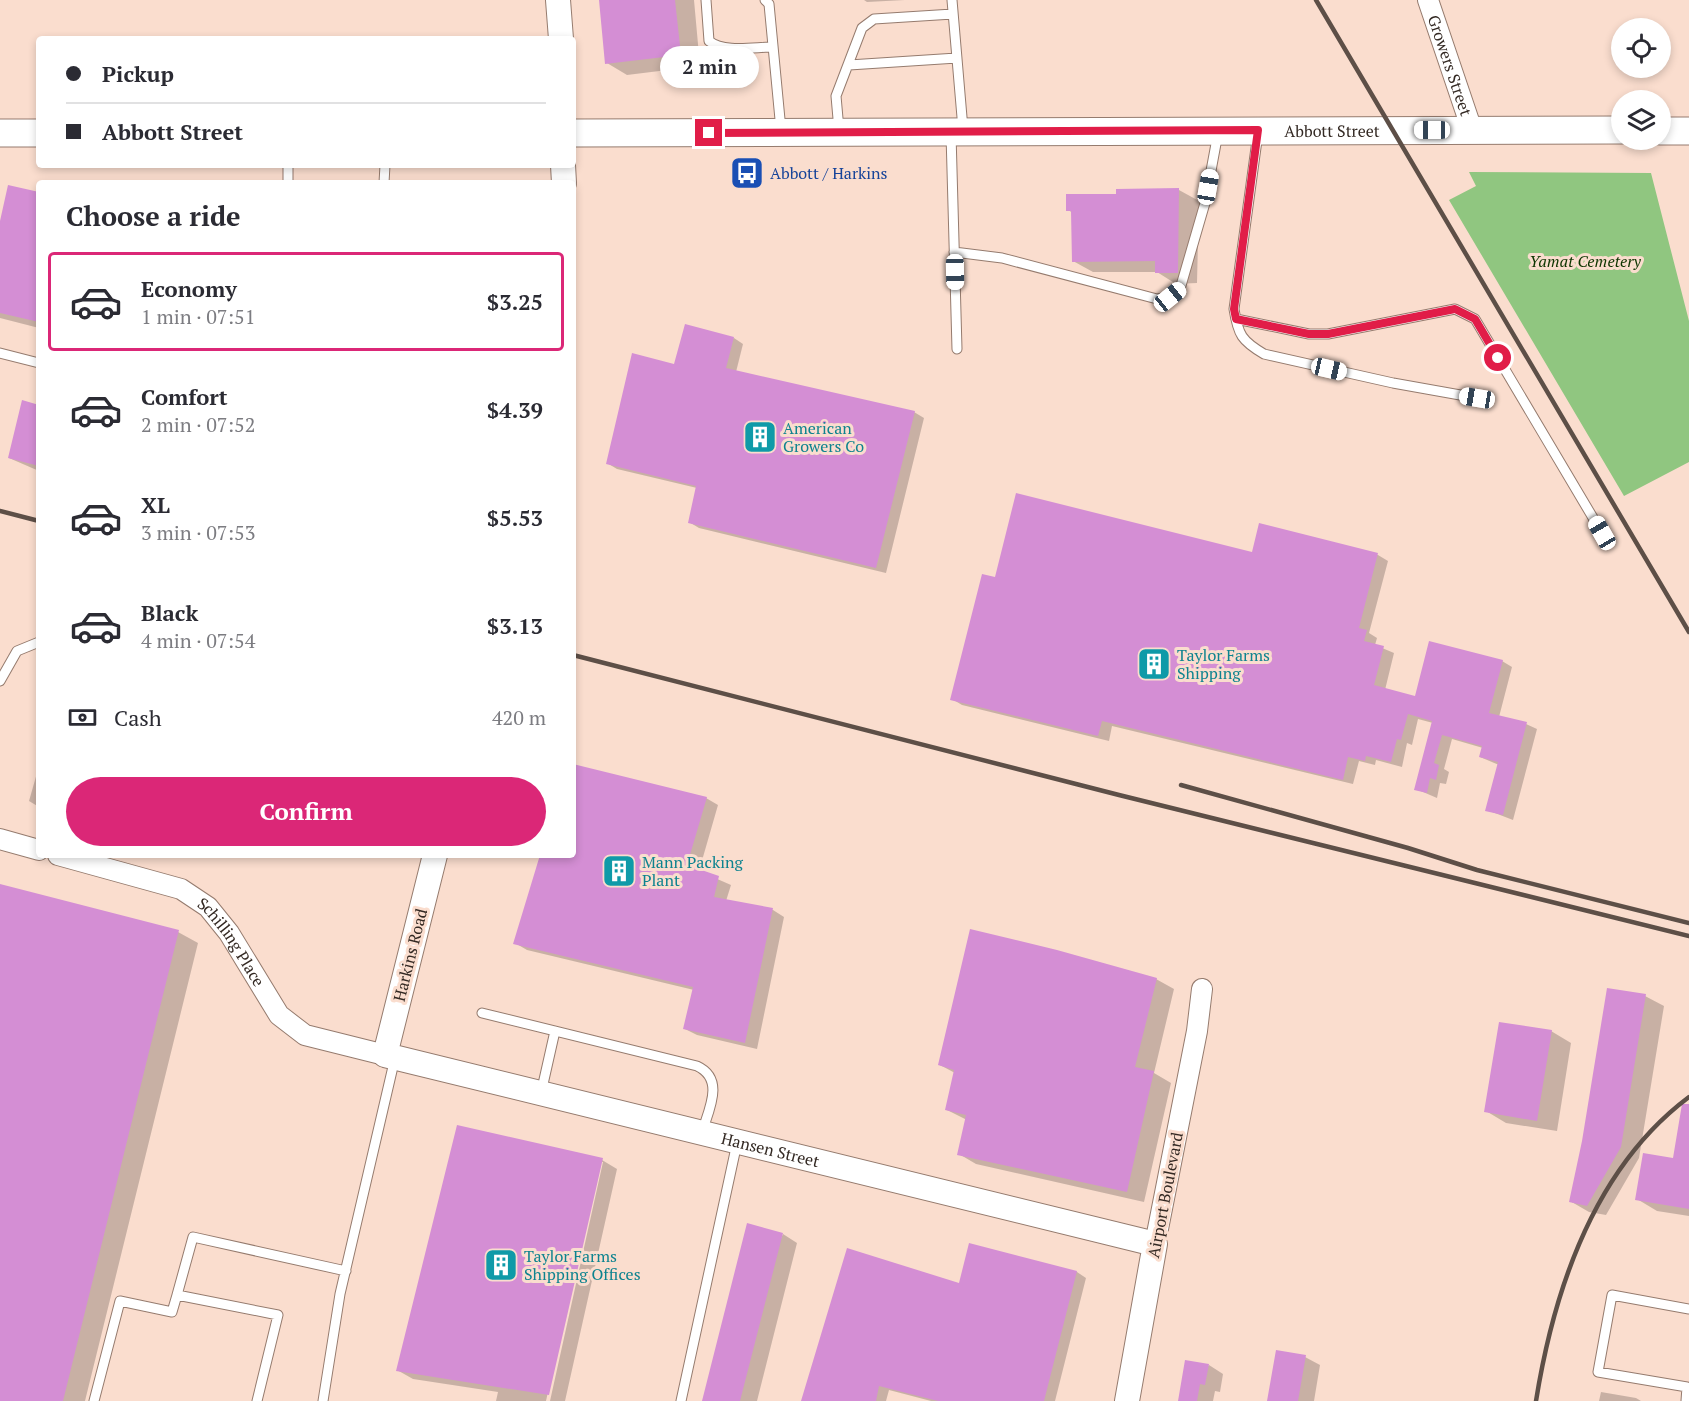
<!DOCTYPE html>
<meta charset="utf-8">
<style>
:root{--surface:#fff;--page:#f7f7f7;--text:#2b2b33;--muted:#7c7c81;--line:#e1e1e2;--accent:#db2777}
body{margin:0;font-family:"PT Serif",serif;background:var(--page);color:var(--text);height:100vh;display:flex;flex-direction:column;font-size:22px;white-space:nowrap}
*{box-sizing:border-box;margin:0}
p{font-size:20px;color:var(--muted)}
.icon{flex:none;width:33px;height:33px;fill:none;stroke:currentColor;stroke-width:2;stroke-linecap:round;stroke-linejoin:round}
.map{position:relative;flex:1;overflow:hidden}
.side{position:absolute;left:36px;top:180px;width:540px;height:678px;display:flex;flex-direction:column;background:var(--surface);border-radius:6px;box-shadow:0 3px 9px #0003}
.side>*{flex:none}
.guide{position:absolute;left:36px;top:36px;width:540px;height:132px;border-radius:6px;box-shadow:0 3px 9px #0003;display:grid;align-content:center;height:132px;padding:0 30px;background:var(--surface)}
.controls{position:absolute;left:1611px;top:18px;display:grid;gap:12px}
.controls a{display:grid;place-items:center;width:60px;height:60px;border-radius:50%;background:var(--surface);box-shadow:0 3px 9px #0003;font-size:30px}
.end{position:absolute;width:27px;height:27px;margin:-14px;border:8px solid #e11d48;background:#fff;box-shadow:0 0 0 3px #fff}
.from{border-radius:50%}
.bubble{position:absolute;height:42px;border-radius:21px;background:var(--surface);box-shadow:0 3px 9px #0003;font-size:20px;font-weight:700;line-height:42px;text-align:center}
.car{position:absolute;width:18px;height:36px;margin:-18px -9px;border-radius:8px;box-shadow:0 0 4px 2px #0007;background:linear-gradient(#fff 24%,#345 0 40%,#fff 0 76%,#345 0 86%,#fff 0)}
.guide b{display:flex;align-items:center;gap:21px;height:57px;font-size:22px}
.guide b+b{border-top:2px solid var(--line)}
.guide i{width:15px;height:15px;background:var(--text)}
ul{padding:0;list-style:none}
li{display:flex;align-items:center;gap:18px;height:99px;margin:0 12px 9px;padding:0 18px;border:3px solid transparent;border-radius:6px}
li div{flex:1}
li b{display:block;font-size:22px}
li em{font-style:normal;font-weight:700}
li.current{border-color:var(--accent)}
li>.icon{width:54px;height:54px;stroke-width:1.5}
h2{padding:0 30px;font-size:27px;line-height:72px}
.pay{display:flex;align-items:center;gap:15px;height:66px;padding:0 30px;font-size:22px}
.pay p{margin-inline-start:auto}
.cta{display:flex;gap:12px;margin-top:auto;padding:12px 30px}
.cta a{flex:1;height:69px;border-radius:36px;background:var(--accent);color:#fff;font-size:24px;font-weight:700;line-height:69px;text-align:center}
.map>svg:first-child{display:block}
</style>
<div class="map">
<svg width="1689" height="1401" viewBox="0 0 1689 1401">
<rect width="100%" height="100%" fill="#faddce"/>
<!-- green -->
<path fill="#90c680" d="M1469,172L1651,173L1689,321V462L1624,496L1449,200L1476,186Z"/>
<!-- shadow -->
<path fill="#0003" d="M601,0H694L700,66L627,75L607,63Z
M864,0H905L867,2Z
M1179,190L1199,201L1197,283L1176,284L1157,272H1093L1073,261V213L1068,210L1117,195Z
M39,194V328L0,318V229Z
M734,338L743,344L736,372L914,412L924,418L886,573L699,528L689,522L697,488L617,469L607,463L675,366Z
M39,406V471L9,458Z
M1260,524L1378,555L1388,561L1369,633L1377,638L1375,645L1394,653L1385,690L1416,698L1502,661L1512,667L1499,717L1526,724L1537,729L1513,820L1487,810L1499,765L1480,757L1483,748L1452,739L1444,769L1449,772L1446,784L1440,783L1437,798L1416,789L1433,723L1418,719L1412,745L1407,743L1402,767L1376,760L1375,765L1359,761L1353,784L1112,726L1109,741L962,705L952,699L996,579L1253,554Z
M573,765L706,798L718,805L699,871L731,885L726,901L773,910L784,917L757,1049L697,1035L685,1029L694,990L527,950L515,943L542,855H573Z
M39,766V807L29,801Z
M0,886L178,932L198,943L85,1401H0Z
M1156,979L1174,989L1154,1073L1171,1083L1144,1202L976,1164L959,1154L967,1120L947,1110L955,1073L940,1065Z
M1645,996L1664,1006L1639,1158L1606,1215L1589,1212L1570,1201Z
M1551,1031L1571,1043L1557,1131L1506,1123L1486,1111Z
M1689,1120V1216L1657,1211L1637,1199L1674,1160Z
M602,1160L617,1169L565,1401H550L603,1162H600L546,1401H496L498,1392L413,1379L397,1370Z
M783,1234L797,1243L757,1401H704Z
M970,1245L1077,1272L1086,1278L1055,1401H931L889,1390L886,1401H803L960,1285Z
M1305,1357L1320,1365L1314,1401H1269Z
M1209,1365L1223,1374L1220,1392L1215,1391L1213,1401H1179Z
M1601,1392L1636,1398L1641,1401H1599Z"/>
<!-- building -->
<path fill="#d48ed4" d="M599,0H675L681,55L605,64Z
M8,185L39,192V322L0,313V221Z
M1179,188L1178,273H1155V261L1072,262L1071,211H1066V194H1116V189Z
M685,324L734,337L726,368L915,411L876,568L688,523L696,486L606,464L632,353L674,364Z
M22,400L39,405V466L8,458Z
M1016,493L1252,552L1259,523L1378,553L1359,628L1367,630L1364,641L1384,646L1374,685L1415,696L1429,641L1503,660L1489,713L1527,722L1503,815L1485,811L1498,762L1479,757L1482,746L1442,735L1434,763L1439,765L1436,780L1430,778L1427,793L1414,790L1432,721L1408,714L1401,740L1397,739L1391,762L1366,756L1365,761L1348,757L1343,780L1102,721L1098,736L950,700L982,574L995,577Z
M573,764L707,797L687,865L719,876L714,897L773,908L745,1043L683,1029L693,987L513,944L540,855H573Z
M0,884L179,930L63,1401H0Z
M970,929L1057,950L1157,978L1135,1067L1154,1071L1127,1192L957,1155L966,1115L945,1110L954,1070L938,1065Z
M1607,988L1646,994L1621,1147L1587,1206L1569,1202L1582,1141Z
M1499,1022L1552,1030L1537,1121L1484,1112Z
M1682,1104H1689V1209L1635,1200L1643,1153L1673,1158Z
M457,1125L603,1158L549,1395L396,1371Z
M747,1223L783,1233L740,1401H702Z
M969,1243L1077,1271L1044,1401H938L879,1386L876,1401H801L847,1248L959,1283Z
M1276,1350L1306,1355L1298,1401H1267Z
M1185,1360L1209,1364L1205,1385L1200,1384L1197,1401H1178Z"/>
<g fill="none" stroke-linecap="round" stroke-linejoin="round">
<defs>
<path id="service" d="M706,0L709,41C724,53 754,47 773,47
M765,0L769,4L781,130
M952,0L963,129
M849,65L957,58
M839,130L836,96L862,28L874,19L953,14
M1258,133L1234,309C1238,335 1242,341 1264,354L1393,383L1477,398
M951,134L957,349
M288,183V165
M384,183L385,165
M954,252L1002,258L1157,299L1170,297L1180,289L1205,203L1218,133
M1236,319L1309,334H1328L1455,309L1475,319L1602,533
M0,353L39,363
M0,681L17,651L39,642
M482,1013L697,1066C725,1079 709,1109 702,1132
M541,1093L555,1031
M177,1295L193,1237L346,1271
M94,1401L120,1301L172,1312L177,1295L278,1315L257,1401
M323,1401L340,1294L395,1058
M681,1401L737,1143
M1686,1401L1687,1387L1598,1372L1612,1295L1689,1309"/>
<g id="minor">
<path id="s1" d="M1428,0L1472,130"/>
<path d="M0,839L39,850"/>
<path id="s2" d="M58,855L181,889L208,907L229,933L279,1015L305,1035L385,1055"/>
<path d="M1155,1244L1197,1031L1202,989"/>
</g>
<g id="tertiary">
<path d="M558,0L561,39"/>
<path d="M563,165L564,183"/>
<path id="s3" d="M435,855L385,1055L1155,1244L1127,1401"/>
</g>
<g id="secondary">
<path d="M1660,131H1689"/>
<path d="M0,133H39"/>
<path id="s4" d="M573,133L1622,130"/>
</g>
</defs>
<!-- service casing -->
<use href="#service" stroke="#957b6e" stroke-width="11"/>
<!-- minor casing -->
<use href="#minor" stroke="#957b6e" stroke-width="22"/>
<!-- tertiary casing -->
<use href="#tertiary" stroke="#957b6e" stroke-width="26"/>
<!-- secondary casing -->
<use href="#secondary" stroke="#957b6e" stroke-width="29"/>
<!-- service -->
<use href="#service" stroke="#fff" stroke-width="9"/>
<!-- minor -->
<use href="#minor" stroke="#fff" stroke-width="20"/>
<!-- tertiary -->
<use href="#tertiary" stroke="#fff" stroke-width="24"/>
<!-- secondary -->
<use href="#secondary" stroke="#fff" stroke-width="27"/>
<!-- rail -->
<path stroke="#5d4f47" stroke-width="4.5" d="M1316,0L1689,632
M0,511L39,521
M573,655L1119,795L1689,936
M1181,785L1408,848L1477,870L1689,923
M1536,1401C1554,1289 1594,1168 1689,1097"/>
</g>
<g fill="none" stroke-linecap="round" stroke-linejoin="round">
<!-- route -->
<path stroke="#e11d48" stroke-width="8" d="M709,133L1258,130L1234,309L1236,319L1309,334H1328L1455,309L1475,319L1498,358"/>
</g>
<!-- icons -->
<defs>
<symbol id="bus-square" viewBox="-11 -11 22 22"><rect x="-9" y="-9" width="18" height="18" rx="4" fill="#1a4fb4" stroke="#faddce"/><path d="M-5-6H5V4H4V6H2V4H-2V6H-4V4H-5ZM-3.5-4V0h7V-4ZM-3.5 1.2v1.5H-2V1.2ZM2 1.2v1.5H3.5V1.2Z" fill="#fff"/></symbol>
<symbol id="building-square" viewBox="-11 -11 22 22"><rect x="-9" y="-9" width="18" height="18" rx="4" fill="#0f9aa8" stroke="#faddce"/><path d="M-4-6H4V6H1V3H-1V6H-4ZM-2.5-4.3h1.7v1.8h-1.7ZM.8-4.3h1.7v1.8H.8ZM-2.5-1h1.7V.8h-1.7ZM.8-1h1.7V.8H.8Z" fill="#fff"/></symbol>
</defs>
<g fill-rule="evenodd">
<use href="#bus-square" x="728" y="154" width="38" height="38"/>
<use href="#building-square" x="741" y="418" width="38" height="38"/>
<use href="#building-square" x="1135" y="645" width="38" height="38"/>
<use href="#building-square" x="600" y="852" width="38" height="38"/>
<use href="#building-square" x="482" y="1246" width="38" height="38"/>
</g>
<g text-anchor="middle" stroke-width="6" stroke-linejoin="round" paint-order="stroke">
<!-- street labels -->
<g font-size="16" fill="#332923" stroke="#faddce">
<text dy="6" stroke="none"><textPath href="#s1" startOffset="69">Growers Street</textPath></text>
<text dy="6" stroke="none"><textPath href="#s4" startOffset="759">Abbott Street</textPath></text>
<text dy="6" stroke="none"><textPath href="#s2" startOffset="202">Schilling Place</textPath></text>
<text transform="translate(410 955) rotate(-76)" y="6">Harkins Road</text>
<text dy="6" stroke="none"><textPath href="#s3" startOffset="603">Hansen Street</textPath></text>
<text transform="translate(1165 1195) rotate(-79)" y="6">Airport Boulevard</text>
</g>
<!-- transit labels -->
<g font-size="16" fill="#164399" stroke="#faddce" text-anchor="start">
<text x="770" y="179">Abbott / Harkins</text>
</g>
<!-- park labels -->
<g font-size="16" font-style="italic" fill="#0d3500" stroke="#faddce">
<text x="1585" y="267">Yamat Cemetery</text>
</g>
<!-- culture labels -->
<g font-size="16" fill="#0d838f" stroke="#faddce" text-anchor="start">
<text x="783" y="434">American<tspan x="783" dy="18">Growers Co</tspan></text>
<text x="1177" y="661">Taylor Farms<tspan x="1177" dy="18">Shipping</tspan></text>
<text x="642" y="868">Mann Packing<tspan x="642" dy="18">Plant</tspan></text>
<text x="524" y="1262">Taylor Farms<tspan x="524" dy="18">Shipping Offices</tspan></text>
</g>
</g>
</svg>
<div class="controls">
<a><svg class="icon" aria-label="locate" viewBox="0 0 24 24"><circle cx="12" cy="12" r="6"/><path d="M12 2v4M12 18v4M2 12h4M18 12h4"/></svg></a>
<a><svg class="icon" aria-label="layers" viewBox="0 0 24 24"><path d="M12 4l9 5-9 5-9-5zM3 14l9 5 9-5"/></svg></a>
</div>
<i class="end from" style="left:1498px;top:358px"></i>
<i class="end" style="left:709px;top:133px"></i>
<div class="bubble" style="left:660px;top:46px;width:99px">2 min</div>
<i class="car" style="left:1432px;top:130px;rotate:270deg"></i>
<i class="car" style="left:1208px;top:187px;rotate:10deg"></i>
<i class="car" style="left:955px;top:272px;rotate:179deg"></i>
<i class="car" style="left:1170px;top:297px;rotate:51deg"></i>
<i class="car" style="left:1329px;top:369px;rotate:103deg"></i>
<i class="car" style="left:1477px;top:398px;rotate:279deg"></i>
<i class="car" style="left:1602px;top:533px;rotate:330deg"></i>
<div class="guide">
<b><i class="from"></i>Pickup</b>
<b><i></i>Abbott Street</b>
</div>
<section class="side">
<h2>Choose a ride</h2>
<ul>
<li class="current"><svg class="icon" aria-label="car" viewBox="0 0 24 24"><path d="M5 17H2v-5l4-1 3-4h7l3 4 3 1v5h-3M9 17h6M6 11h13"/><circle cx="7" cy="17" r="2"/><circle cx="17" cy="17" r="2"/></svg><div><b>Economy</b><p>1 min · 07:51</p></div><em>$3.25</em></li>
<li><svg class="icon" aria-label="car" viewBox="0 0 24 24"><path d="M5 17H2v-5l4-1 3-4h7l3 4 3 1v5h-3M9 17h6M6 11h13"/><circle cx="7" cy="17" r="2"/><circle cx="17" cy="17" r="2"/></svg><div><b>Comfort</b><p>2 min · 07:52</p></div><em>$4.39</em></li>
<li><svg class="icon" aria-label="car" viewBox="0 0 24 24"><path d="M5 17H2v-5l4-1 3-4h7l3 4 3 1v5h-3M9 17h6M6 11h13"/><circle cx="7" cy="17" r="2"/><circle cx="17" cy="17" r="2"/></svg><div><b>XL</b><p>3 min · 07:53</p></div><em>$5.53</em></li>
<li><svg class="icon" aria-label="car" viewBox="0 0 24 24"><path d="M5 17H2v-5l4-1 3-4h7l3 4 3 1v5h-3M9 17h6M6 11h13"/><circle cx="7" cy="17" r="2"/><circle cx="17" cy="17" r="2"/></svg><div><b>Black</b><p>4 min · 07:54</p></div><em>$3.13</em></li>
</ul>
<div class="pay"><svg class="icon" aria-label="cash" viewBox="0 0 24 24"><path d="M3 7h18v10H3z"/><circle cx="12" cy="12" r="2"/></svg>Cash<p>420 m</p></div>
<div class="cta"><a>Confirm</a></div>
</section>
</div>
